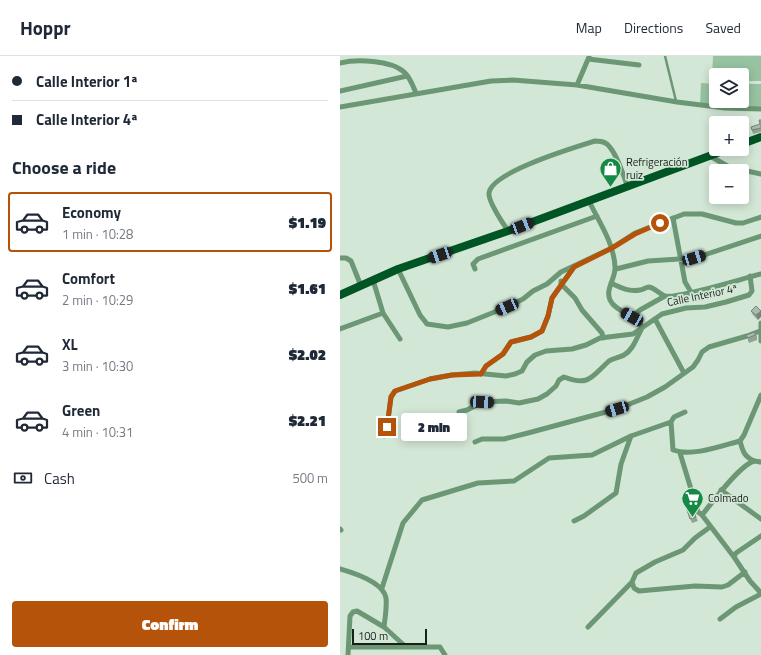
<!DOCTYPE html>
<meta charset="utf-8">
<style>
:root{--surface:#fff;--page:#f6f6f7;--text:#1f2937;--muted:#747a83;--line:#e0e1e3;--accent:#b45309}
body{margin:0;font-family:"Titillium Web",sans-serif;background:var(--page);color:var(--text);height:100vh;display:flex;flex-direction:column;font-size:15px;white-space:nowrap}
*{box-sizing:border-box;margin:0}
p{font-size:13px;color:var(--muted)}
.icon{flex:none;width:22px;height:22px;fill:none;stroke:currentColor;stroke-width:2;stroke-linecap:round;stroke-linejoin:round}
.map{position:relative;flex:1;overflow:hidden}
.side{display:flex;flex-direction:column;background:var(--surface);width:340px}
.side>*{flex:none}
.banner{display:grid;align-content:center;height:88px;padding:0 12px;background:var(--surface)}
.fabs{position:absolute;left:369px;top:12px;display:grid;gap:8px}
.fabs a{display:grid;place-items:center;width:40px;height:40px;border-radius:4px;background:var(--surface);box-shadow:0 2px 10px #0003;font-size:20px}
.scale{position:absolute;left:12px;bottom:10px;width:75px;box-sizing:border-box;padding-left:4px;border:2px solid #19201a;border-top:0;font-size:11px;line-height:14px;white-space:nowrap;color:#19201a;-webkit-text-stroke:3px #d3e7d6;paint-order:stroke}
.end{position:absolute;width:18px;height:18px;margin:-9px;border:5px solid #b45309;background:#fff;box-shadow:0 0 0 2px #fff}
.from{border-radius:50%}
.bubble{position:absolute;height:28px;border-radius:4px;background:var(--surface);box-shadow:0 2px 10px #0003;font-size:13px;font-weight:800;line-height:28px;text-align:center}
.car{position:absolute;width:12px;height:24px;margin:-12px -6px;border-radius:5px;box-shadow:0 0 3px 1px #0007;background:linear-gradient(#222 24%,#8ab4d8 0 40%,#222 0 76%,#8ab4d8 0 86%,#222 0)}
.banner b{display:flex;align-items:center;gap:14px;height:38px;font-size:15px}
.banner b+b{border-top:1px solid var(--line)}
.banner i{width:10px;height:10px;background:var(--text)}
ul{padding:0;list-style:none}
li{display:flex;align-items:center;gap:12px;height:60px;margin:0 8px 6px;padding:0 4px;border:2px solid transparent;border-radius:4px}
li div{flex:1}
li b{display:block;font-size:15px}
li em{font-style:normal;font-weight:800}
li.selected{border-color:var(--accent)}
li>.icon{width:36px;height:36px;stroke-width:1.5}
h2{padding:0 12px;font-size:18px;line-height:48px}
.pay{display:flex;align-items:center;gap:10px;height:44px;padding:0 12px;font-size:15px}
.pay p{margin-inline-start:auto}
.cta{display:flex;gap:8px;margin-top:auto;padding:8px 12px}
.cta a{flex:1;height:46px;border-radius:4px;background:var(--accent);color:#fff;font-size:16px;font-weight:800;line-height:46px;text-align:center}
header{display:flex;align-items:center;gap:24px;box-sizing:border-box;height:56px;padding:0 20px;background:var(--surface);border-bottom:1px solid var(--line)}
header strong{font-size:19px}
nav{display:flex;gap:22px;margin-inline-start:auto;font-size:14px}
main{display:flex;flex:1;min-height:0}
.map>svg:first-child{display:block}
</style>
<header>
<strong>Hoppr</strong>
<nav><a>Map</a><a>Directions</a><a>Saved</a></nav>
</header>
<main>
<section class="side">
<div class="banner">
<b><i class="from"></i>Calle Interior 1ª</b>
<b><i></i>Calle Interior 4ª</b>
</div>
<h2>Choose a ride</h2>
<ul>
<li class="selected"><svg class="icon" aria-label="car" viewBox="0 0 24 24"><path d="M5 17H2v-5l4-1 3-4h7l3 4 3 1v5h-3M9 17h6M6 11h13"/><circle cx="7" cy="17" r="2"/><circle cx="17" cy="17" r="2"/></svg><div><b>Economy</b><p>1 min · 10:28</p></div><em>$1.19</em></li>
<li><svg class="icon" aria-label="car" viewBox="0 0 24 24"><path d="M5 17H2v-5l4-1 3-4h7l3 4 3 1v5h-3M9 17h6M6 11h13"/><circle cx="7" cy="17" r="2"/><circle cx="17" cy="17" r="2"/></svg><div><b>Comfort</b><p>2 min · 10:29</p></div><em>$1.61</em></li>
<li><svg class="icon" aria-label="car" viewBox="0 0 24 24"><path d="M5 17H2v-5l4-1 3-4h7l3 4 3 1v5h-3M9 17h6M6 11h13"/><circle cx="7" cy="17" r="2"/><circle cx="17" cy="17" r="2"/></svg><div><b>XL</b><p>3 min · 10:30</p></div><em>$2.02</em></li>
<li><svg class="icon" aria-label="car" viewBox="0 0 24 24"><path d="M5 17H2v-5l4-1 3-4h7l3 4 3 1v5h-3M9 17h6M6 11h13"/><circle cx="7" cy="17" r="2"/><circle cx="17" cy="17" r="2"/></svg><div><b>Green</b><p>4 min · 10:31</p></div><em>$2.21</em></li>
</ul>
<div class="pay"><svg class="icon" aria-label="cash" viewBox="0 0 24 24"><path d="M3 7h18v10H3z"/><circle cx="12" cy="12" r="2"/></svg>Cash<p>500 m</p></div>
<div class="cta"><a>Confirm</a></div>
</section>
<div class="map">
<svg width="421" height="599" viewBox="0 0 421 599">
<rect width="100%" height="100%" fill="#d3e7d6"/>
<!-- green -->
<path fill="#97c3a0" d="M373,0H421V25H402V19H376V24H372Z
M361,27L376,28V45H402V28H421V53L360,49Z"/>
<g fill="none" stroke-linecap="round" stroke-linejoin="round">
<!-- service -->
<path stroke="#6b9775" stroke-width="2.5" d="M325,0L336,45"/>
<!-- minor -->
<path stroke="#6b9775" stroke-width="5" d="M248,3L299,9
M0,7C16,3 51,4 64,16C70,21 73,30 76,37
M237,29L249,1
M0,35L67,20
M0,51L151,25L173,24L237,29L337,46L385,52L421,53
M370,100L389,111L421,118
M249,145C259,166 274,187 275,211C276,222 265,233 270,244C276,257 296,257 302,271
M333,162L345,226L351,236
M168,175C163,167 148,146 149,137C151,116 236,91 255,85C260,85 263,85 267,88C277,97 283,119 288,131
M0,202H6L11,205L21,230
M58,213L80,259L87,268L108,271L127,267L167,251L183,243L193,235L207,228L221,216L272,192L295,177L344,158H362L396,167H403L421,161
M135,213L133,208L138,203L257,160
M276,213L308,205L355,202L421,180
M33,224L43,257L60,283
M221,225V228L235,242L242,254L262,277L263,282
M271,227C281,232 289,236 300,234C303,234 306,231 309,231C315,232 319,238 325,240C338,243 404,222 421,218
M292,261L300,254L325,240
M315,263L344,317
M421,267V285
M0,273L43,257
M141,318L146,310L163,298L171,286L191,281L202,275L208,260L212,242L234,211
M119,356L127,354L142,346L166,345L179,347L198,343L207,338L216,330L219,324L224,321C250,331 252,320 269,305C273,302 279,302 284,299C293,294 296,283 301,274
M345,356L334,361L331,366L333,394C352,401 381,390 400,385L404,379L421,339
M44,380L47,371L51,341L55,335L90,323L112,319L135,317L166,320L175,318L182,315L187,306L195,299L206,295L232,293L246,289L260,282L293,278L322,258L346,252L365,251L386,246L409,239L412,235L410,220
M400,385C403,396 404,400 414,405
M135,386L142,383H164L188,377L277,353L307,341L325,331L353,311L358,304L362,296L369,291L407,280L420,275
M340,397L358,456L362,459L394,501
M381,434L421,463
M362,459C371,448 401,407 415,405C417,405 419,406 421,406
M234,465L244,460L276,437L281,408L291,380
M0,473L1,474
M421,480L396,497L394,501L410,525L421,537
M0,513C14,517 43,526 46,542C47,551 45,562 44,571
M292,526L294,532L299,535L355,530L382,531L388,529L405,516
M42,532L63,467L82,444L138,427L174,425L209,402L252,399L291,380L331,366
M380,563L396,551L421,538
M248,571L292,526L296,517L315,506L343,494L355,482L370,471
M9,591H100L105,599
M8,599L10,560L13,556L17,555L44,571L66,591"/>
<!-- primary -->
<path stroke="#005525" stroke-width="8" d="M402,88L421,81
M0,239L58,213L168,175L388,93"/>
</g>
<!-- wall -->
<path fill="#92a395" d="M421,64V76L413,78L411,71L420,68Z
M406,74L408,80L405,81L403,76Z
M416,250L418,264L413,259L411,255Z
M415,276L417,280V284L409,287L406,279Z
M352,452L358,465L352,467L347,454Z"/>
<!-- shaded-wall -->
<path fill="#778479" d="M421,255V261L418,264L416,259Z"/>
<!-- building -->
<path fill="#aabdad" stroke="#778479" d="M419,64H421V72L412,74L411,71L420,68Z
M406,74L407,77L404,79L403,76Z
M416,250L421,255L416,259L411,255Z
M415,276V279L408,282L406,279Z
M352,452L356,461L350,463L347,454Z"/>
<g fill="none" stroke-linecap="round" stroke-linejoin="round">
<!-- route -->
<path stroke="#b45309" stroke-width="5" d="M47,371L51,341L55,335L90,323L112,319L141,318L146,310L163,298L171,286L191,281L202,275L208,260L212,242L234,211L272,192L295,178L320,167"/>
</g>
<!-- icons -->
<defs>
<symbol id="shop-pin" viewBox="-11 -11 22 30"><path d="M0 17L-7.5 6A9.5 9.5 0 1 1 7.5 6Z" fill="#158a44" stroke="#d3e7d6"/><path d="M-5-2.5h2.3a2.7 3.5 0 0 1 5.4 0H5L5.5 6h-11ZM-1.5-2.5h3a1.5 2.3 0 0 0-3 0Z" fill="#fff"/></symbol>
<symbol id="supermarket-pin" viewBox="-11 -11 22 30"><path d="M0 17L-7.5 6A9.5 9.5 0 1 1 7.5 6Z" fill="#158a44" stroke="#d3e7d6"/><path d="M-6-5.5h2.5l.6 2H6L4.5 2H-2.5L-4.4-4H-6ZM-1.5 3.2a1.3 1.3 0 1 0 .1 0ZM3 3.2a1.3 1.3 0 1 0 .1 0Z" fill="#fff"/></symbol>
</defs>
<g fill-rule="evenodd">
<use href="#shop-pin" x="258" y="100" width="25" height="34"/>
<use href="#supermarket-pin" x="340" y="430" width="25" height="34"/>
</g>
<g text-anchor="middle" stroke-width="3.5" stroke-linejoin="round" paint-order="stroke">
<!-- poi labels -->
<g font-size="11" fill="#19201a" stroke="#d3e7d6" text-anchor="start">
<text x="286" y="110">Refrigeración<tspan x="286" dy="13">ruiz</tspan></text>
<text x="368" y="446">Colmado</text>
</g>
<!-- street labels -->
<g font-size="11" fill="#19201a" stroke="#d3e7d6">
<text transform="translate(362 239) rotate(-12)" y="4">Calle Interior 4ª</text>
</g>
</g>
</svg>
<div class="fabs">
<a><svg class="icon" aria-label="layers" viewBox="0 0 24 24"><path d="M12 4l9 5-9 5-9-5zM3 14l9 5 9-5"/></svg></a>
<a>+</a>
<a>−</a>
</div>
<div class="scale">100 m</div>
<i class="end from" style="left:320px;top:167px"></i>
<i class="end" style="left:47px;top:371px"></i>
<div class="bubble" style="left:61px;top:357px;width:66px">2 min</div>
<i class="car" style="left:182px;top:170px;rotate:69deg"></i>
<i class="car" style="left:100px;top:199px;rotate:251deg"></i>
<i class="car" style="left:354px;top:202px;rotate:74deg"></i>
<i class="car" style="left:167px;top:251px;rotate:247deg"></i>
<i class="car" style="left:292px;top:261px;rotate:300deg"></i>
<i class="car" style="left:142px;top:346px;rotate:93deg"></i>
<i class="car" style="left:277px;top:353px;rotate:254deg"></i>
</div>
</main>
